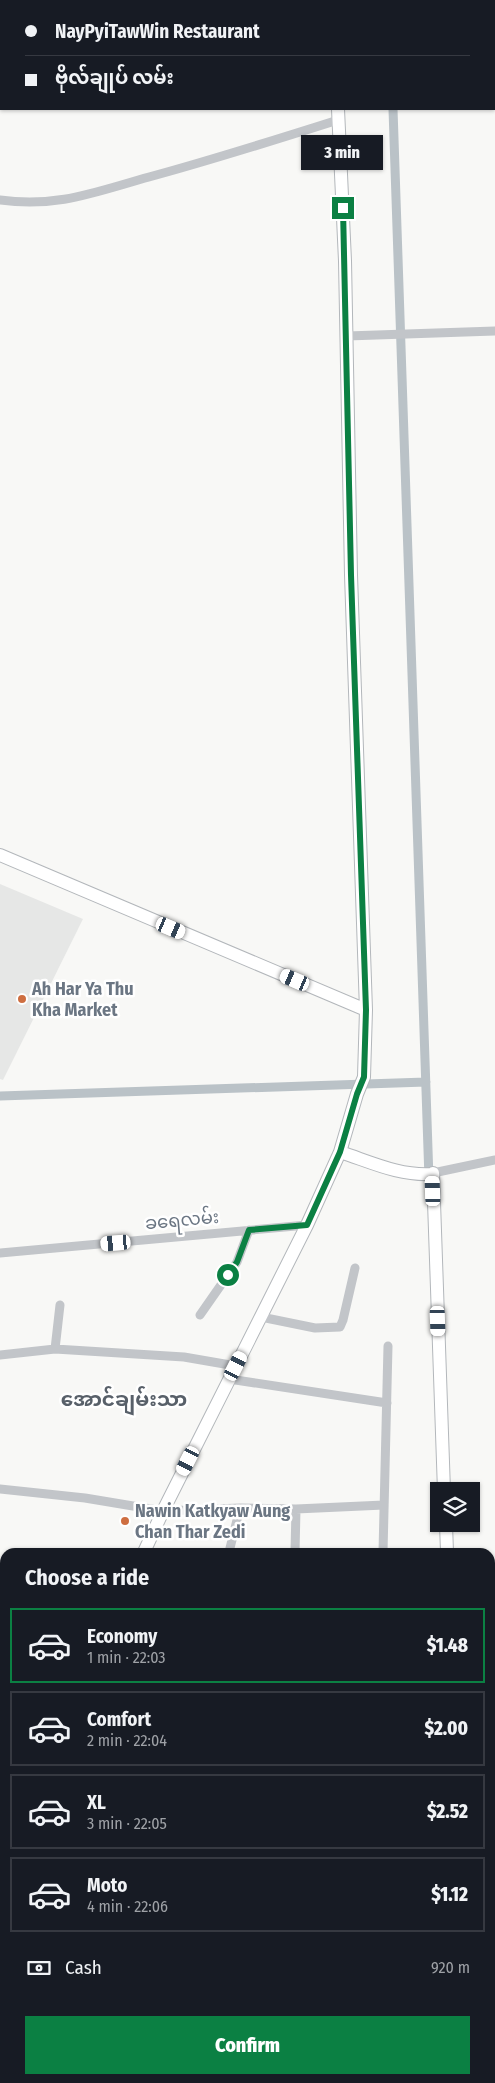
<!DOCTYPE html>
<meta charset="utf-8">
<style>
:root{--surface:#171b24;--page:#20242c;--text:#f1f3f6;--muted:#9ea1a6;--line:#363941;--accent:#0b8043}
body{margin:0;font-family:"Fira Sans Condensed","Noto Sans Myanmar",sans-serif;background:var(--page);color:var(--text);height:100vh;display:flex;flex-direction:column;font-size:19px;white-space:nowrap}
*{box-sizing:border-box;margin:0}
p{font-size:16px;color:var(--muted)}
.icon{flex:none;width:28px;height:28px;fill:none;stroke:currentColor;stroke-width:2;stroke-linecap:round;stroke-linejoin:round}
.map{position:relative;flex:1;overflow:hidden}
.details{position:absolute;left:0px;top:1548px;width:495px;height:536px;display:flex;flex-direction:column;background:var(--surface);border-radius:15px 15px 0 0;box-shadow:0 1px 4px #0004}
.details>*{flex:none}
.guide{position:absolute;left:0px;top:0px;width:495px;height:110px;box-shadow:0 1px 4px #0004;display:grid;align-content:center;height:110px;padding:0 25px;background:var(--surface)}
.buttons{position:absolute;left:430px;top:1482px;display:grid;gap:10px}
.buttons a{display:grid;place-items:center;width:50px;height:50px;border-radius:0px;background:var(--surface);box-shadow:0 1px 4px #0004;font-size:25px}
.end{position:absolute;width:22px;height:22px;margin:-11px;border:6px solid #0b8043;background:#fff;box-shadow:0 0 0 2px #fff}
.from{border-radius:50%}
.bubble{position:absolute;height:35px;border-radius:0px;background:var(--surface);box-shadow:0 1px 4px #0004;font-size:16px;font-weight:800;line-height:35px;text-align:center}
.car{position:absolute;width:15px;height:30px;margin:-15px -8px;border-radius:6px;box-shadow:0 0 4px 1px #0007;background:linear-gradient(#fff 24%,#345 0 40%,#fff 0 76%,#345 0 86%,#fff 0)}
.guide b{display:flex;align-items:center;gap:18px;height:48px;font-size:19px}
.guide b+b{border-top:1px solid var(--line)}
.guide i{width:12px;height:12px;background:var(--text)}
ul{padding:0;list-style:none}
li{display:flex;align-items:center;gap:15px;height:75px;margin:0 10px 8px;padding:0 15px;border:2px solid var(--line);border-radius:0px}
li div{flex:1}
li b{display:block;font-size:19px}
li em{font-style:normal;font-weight:800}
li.active{border-color:var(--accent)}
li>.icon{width:45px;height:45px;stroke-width:1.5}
h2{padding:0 25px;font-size:22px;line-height:60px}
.pay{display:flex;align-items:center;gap:12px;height:55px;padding:0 25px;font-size:19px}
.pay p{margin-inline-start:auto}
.cta{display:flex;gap:10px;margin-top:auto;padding:10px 25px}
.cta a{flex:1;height:58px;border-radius:0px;background:var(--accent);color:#fff;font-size:20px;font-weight:800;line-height:58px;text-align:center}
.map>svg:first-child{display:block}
</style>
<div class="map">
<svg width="495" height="2083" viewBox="0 0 495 2083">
<rect width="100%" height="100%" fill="#f8f8f6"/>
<!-- built -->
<path fill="#e6e7e6" d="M0,884L83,919L3,1080L0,1079Z"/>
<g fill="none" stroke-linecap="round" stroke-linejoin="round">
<!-- canal -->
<path stroke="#bac2c7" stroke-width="9" d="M390,0V1
M393,109L429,1179
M0,1096L426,1082
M490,1718L495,1723"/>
<defs>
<path id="secondary" d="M333,0V1
M0,855L366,1010
M340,1152C371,1162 399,1176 432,1174L433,1173
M433,1173L444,1491
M446,1524L447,1552
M144,1552L163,1511L307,1225L340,1152L357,1094L364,1077L366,1010L351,575L345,261L338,109
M490,1705L495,1710
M0,1847L5,1837
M141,2083V2079"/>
</defs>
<!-- secondary casing -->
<use href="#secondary" stroke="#b3b7bb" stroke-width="14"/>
<!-- street -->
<path stroke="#c2c5c9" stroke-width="9" d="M0,200C57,208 95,192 149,177C212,160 275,140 338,120
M347,336L495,331
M433,1173L495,1160
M0,1253L307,1225
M200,1315L237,1262L249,1230
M261,1317L315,1328L340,1327L343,1320L355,1268
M55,1349L60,1305
M0,1355L55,1349L184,1357L236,1366
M229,1379L387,1403
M0,1489L85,1498L163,1511L240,1508L296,1509L295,1552
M296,1509L384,1505
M229,1552L240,1508
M383,1552L388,1346
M490,1835H495
M490,1904H495
M490,1950H495
M0,1988H5
M490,2032H495"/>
<!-- secondary -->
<use href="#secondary" stroke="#fff" stroke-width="12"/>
</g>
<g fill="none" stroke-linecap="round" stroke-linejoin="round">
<!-- route -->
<path stroke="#0b8043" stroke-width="6" d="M228,1275L237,1262L249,1230L307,1225L340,1152L357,1094L364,1077L366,1010L351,575L343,208"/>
</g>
<!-- markers -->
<g fill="#ce6e40" stroke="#fff" stroke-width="2">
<circle cx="22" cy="999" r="5"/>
<circle cx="125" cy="1521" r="5"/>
</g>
<g text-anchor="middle" stroke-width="5" stroke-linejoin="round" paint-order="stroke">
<!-- poi labels -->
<g font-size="18" font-weight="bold" fill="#6b7683" stroke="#fff" text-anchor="start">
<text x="32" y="995">Ah Har Ya Thu<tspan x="32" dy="21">Kha Market</tspan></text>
<text x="135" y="1517">Nawin Katkyaw Aung<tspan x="135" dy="21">Chan Thar Zedi</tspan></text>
</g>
<!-- street labels -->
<g font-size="18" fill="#6b7683" stroke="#fff">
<text transform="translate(182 1220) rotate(-5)" y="6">ခရေလမ်း</text>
</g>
<!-- quarter labels -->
<g font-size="20" font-weight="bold" fill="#586069" stroke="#fff">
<text x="124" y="1406">အောင်ချမ်းသာ</text>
</g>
</g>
</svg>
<div class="buttons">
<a><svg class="icon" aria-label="layers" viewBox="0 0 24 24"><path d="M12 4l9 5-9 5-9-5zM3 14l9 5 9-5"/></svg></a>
</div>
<i class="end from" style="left:228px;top:1275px"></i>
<i class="end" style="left:343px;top:208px"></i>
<div class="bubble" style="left:301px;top:135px;width:82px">3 min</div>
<i class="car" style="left:171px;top:928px;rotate:113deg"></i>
<i class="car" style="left:295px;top:980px;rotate:293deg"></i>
<i class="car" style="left:433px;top:1191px;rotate:358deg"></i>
<i class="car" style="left:116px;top:1243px;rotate:265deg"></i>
<i class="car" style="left:438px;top:1321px;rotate:178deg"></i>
<i class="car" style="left:236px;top:1366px;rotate:27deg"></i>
<i class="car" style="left:188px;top:1461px;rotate:207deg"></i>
<div class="guide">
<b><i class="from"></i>NayPyiTawWin Restaurant</b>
<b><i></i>ဗိုလ်ချုပ် လမ်း</b>
</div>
<section class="details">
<h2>Choose a ride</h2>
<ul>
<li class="active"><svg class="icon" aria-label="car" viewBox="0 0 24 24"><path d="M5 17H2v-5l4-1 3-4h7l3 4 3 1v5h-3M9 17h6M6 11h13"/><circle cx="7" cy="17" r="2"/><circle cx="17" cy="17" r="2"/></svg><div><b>Economy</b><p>1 min · 22:03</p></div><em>$1.48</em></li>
<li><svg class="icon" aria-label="car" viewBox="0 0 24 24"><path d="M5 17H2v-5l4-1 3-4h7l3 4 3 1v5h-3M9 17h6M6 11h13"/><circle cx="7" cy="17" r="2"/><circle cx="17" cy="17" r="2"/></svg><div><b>Comfort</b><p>2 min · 22:04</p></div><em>$2.00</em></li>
<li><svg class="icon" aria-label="car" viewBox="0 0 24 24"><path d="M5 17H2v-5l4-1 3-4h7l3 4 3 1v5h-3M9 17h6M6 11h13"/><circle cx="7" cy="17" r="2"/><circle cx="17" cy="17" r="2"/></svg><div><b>XL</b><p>3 min · 22:05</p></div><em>$2.52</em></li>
<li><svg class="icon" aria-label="car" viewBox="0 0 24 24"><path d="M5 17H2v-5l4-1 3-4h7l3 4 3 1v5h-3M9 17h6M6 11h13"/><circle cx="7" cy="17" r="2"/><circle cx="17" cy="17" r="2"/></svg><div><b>Moto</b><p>4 min · 22:06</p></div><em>$1.12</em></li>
</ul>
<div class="pay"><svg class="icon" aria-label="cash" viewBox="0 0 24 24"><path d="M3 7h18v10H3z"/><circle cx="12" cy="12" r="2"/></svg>Cash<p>920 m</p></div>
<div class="cta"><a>Confirm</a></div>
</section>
</div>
